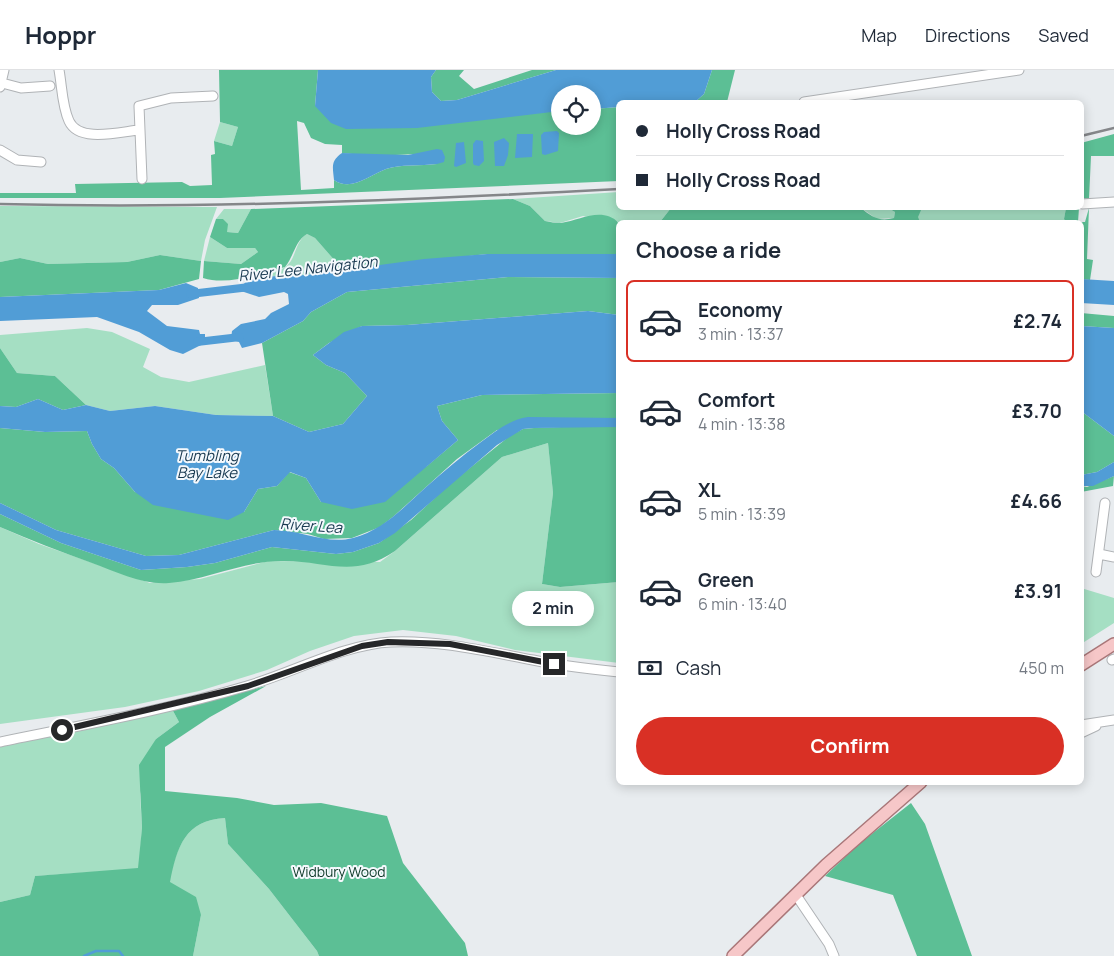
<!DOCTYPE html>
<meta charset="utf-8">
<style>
:root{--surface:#fff;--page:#f2f2f3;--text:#1f2937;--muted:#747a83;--line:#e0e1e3;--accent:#d93025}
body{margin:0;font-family:Manrope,sans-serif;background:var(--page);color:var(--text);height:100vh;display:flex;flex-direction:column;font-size:19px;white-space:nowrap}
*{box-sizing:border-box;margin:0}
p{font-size:16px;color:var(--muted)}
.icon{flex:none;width:28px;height:28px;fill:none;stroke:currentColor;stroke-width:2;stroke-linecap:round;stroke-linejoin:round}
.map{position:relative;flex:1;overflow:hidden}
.panel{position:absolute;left:616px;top:150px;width:468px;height:565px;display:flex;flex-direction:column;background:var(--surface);border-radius:8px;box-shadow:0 2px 12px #0003}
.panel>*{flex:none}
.guide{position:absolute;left:616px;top:30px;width:468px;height:110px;border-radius:8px;box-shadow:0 2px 12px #0003;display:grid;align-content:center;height:110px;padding:0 20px;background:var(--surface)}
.controls{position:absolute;left:551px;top:15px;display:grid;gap:10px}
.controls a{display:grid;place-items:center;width:50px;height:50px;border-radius:50%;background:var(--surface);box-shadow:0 2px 12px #0003;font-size:25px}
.end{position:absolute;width:22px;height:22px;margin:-11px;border:6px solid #262729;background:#fff;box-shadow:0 0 0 2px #fff}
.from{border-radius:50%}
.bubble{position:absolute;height:35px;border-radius:18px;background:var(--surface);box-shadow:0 2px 12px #0003;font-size:16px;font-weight:700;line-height:35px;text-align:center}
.guide b{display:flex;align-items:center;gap:18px;height:48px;font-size:19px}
.guide b+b{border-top:1px solid var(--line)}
.guide i{width:12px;height:12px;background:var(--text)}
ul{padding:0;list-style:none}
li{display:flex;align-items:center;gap:15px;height:82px;margin:0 10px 8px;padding:0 10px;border:2px solid transparent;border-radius:8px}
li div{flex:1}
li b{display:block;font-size:19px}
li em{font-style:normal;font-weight:700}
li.selected{border-color:var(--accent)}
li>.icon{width:45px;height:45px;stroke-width:1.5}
h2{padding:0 20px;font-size:22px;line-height:60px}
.pay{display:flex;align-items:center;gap:12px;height:55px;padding:0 20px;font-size:19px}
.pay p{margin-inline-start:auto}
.button{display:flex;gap:10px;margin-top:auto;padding:10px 20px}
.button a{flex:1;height:58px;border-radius:30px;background:var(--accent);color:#fff;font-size:20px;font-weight:700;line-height:58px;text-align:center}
header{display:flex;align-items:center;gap:30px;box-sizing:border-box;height:70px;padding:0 25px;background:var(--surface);border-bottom:1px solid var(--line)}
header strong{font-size:24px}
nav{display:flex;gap:28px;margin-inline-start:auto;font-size:18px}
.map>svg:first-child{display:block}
</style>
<header>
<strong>Hoppr</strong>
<nav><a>Map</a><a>Directions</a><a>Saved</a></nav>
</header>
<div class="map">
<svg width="1114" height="886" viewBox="0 0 1114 886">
<rect width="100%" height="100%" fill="#e8ecef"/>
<!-- green -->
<path fill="#a5dfc3" d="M220,52L238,57L232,76L214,71Z
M619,122V138H671L660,152L619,153L617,151L583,146L560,153L545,151L530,136L513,129Z
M0,136L217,137L205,170L201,191L160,185L127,192L48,194L20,188L0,192Z
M861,138H888L895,142L894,148L877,149Z
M922,138H1066L1064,149L1066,152H920L917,147Z
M224,139H251L238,163L227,162L223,149H216Z
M307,164L315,168L343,200L306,205L254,207L253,205C262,203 278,202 285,197C297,189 294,172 307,164Z
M210,167L227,178H255L258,182L241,194L204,191Z
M87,258L112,262L150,279L143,297L161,307L189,312L265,295L273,346L216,345L155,336L110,341L86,335L55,306L17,303L0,278V265Z
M548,373L553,423L542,514L560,517L619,512V593L515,580L456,566L403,560L354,566L310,581L267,600L199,621L125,637L0,654V457L39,474L150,513L200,509L268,491L380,492L395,481L502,387Z
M1081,518L1114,528V553L1081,574Z
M172,639L179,652L156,669L140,724L142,758L139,799L35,806L30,825L0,832V676Z
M225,748L228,774L269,819L317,881L319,886H193L201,845L169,812C177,777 185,750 225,748Z"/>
<!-- forest -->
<path fill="#5cbf95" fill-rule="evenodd" d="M219,0H318L315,36L527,43L560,41V56H592L593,39L619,37V111L220,128H0V123H76L75,114L182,112L190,116L212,115L211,85L215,84L214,71L232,76L238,57L220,52ZM297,51L304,53L311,68L325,74L342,75V83L373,86L418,84L437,94C421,96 400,94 386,99C370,105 351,122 334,110V118L301,120Z
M436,0H464L459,6L474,19L532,0H556L457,30L441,31L432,22L431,7Z
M712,0H735L727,32H695L704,24Z
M1114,64V86H1091L1089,129L1081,128V73Z
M513,129L530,136L545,151C550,152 556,153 561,153C581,150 602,136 619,153V184H487L343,200L315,168L307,164C295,171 294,186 285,197C260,203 229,216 203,208L204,191L241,194L258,182L255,178H227L210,167L216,149H223L228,154L227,162L238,163L251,139Z
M671,138H861C872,147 879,152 894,148L895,142L888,138H922L918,147L920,152H660Z
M1066,138H1079L1078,152H1085L1089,138L1087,189L1093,190L1090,210L1081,209V152H1066L1064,149Z
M160,185L201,191L199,209L159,220L0,227V192L20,188L48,194L127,192Z
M508,207L619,208V245L588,241L407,255L362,256L329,273L313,285L326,295L345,303L367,326L343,354L309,362L273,346L262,273L303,251L311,242L347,222Z
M1081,243L1114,246V258L1081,256Z
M0,278L17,303L55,306L86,335L63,340L38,329L16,337L0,336Z
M619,323V348L497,360L457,389L394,446L380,457L352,468L324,469L308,464L274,460L179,485L146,486L56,460L0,433V358L45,362L87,361L92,374L101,389L114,398L135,422L244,442L258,419L277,416L289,402L306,408L321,432L427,396L458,370L442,351L437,336L482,325Z
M1081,341L1114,366V392L1097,402L1081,405Z
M588,356L619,357V512L560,517L542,514L553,423L548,373L502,387L395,481C352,510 326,490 281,491C243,491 207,510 169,513C142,515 117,502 92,493C61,482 30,470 0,457V444L61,473L141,500L187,497L215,493L272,477L336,484L353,482L379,473L411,450L450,414L511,365L523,359L534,358Z
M1114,406L1113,416L1081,422V416L1087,417Z
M266,616L210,647L165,677V721L237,728L274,735L321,733L387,746L403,793L465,873L468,886H319L317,881L269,819L228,774L225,748C185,750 177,777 170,812L196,827L201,845L193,886H0V832L30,825L35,806L138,798L142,758L139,695L156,669L179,652L172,639Z
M911,733L925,754L972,886H917L893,825L825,806L859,774Z"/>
<!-- water -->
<path fill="#519dd6" d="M318,0H436L431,7L432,22L441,31L457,30L556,0H712L704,24L695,32H619V37L593,39L592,24H560V41L417,58L346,59L331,53L315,36Z
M557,61L559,63L558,81L545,85L542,84L541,65L544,62Z
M517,64H533L532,87L515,88Z
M504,68L509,73L508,85L504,96H495L494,72Z
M476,70L483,71L484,91L479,96L474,95L473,93V74Z
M464,72L466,93L456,97L454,96L456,73Z
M437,79L442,80L445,87L444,92L437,94C421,96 400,94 386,99C370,105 351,122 334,110C333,98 330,91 342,83L408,85Z
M487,184H619V208L508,207L347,222L311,242L303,251L262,273L242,278L239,272L231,270L232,261L241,254L265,249L271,243L289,234L288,224L284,222L259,227L241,221L242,215L254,207L306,205L424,189Z
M1081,209L1114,211V235L1081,233Z
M186,213L198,218L199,228L178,235H152L147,241L167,256L199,260L200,264H205V273L183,284L170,280L139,262L97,247L0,251V227L159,220Z
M588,241L619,245V323L482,325L437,336L442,351L458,370L385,432L352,439L321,432L306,408L290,402L277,416L258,419L244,442L228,450L153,435L135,422L114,398L101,389L92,374L87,361L45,362L0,358V336L16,337L38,329L63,340L86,335L110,341L155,336L216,345L273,346L309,362L343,354L367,326L345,303L326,295L313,285L344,262L362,256L407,255Z
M1081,256L1114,258V366L1081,341Z
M528,347L619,348V357L534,358L523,359L497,375L395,463L379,473L353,482L336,484L272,477L215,493L187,497L141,500L61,473L0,444V433L56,460L146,486L179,485L274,460C301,460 327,475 353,468C383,460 403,438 425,418C443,402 462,386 481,372C496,361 509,350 528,347Z
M1114,392V406L1093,416H1081V405L1097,402Z"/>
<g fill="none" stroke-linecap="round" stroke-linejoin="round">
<!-- stream -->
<path stroke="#519dd6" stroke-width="2.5" d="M84,886L96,881H119L123,886"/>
<!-- canal -->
<path stroke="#519dd6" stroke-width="8" d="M190,224L250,217
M197,272L240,267"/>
<defs>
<path id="minor" d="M59,0C62,16 62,36 69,51C79,73 119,62 139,60
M2,13L21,18L50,16
M0,17L4,0
M804,32L1019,0
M0,80L17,90L41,92
M142,109L139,36L171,28L213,26
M1082,134L1114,132
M1099,484L1114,487
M1096,502L1105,433
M1112,590L1114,589
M1081,655L1114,650
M1081,663L1096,656
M0,672C83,655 166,640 247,616C292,603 345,574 391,572C439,570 485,581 533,590C561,596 590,599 619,602
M796,825L829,874L834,886"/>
<path id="major" d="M1081,595L1114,574
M733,886L826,795L921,712"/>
</defs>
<!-- minor casing -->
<use href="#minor" stroke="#b0b3b6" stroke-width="11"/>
<!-- major casing -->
<use href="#major" stroke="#a97779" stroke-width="14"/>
<!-- minor -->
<use href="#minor" stroke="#fff" stroke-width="9"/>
<!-- major -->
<use href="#major" stroke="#f6c7c8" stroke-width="11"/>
<!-- rail -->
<path stroke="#848689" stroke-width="2.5" d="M1081,66L1114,58
M0,134C206,139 413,130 619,119"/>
</g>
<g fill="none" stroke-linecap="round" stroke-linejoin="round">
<!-- route -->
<path stroke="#262729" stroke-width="6" d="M62,660L248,616L362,576L388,572L450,574L554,594"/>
</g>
<g text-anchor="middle" stroke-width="4" stroke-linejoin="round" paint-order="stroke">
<!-- park labels -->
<g font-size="14" fill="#0f3b2a" stroke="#f5f9fd">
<text x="339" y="807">Widbury Wood</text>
</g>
<!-- water labels -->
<g font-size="15" font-style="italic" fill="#17384f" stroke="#f5f9fd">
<text transform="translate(308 199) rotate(-6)" y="5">River Lee Navigation</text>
<text x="207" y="391">Tumbling<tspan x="207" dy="17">Bay Lake</tspan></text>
<text transform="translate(311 456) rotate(4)" y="5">River Lea</text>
</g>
</g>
</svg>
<div class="controls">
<a><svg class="icon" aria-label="locate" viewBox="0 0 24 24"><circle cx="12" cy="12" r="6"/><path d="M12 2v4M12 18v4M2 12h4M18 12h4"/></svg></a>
</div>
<i class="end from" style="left:62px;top:660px"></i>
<i class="end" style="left:554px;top:594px"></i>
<div class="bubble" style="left:512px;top:521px;width:82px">2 min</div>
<div class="guide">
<b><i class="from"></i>Holly Cross Road</b>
<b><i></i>Holly Cross Road</b>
</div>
<section class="panel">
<h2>Choose a ride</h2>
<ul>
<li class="selected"><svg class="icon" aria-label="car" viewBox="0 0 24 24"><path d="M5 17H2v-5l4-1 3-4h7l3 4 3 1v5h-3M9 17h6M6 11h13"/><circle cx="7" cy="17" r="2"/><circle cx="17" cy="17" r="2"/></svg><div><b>Economy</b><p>3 min · 13:37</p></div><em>£2.74</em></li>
<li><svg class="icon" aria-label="car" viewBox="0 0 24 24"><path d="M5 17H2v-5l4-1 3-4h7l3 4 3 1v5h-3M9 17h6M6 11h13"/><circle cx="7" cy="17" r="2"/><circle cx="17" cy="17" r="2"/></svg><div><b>Comfort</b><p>4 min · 13:38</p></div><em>£3.70</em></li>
<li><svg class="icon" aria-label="car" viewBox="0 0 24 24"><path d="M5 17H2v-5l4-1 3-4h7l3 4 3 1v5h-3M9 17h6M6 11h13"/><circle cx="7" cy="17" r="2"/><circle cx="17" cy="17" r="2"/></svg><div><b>XL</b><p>5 min · 13:39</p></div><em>£4.66</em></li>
<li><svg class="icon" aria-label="car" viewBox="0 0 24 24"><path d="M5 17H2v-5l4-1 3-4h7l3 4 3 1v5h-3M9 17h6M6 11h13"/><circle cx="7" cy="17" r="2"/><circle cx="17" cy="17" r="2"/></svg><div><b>Green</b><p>6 min · 13:40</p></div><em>£3.91</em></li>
</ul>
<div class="pay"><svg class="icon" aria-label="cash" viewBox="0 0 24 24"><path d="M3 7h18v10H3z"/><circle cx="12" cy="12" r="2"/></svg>Cash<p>450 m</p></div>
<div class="button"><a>Confirm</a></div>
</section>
</div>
